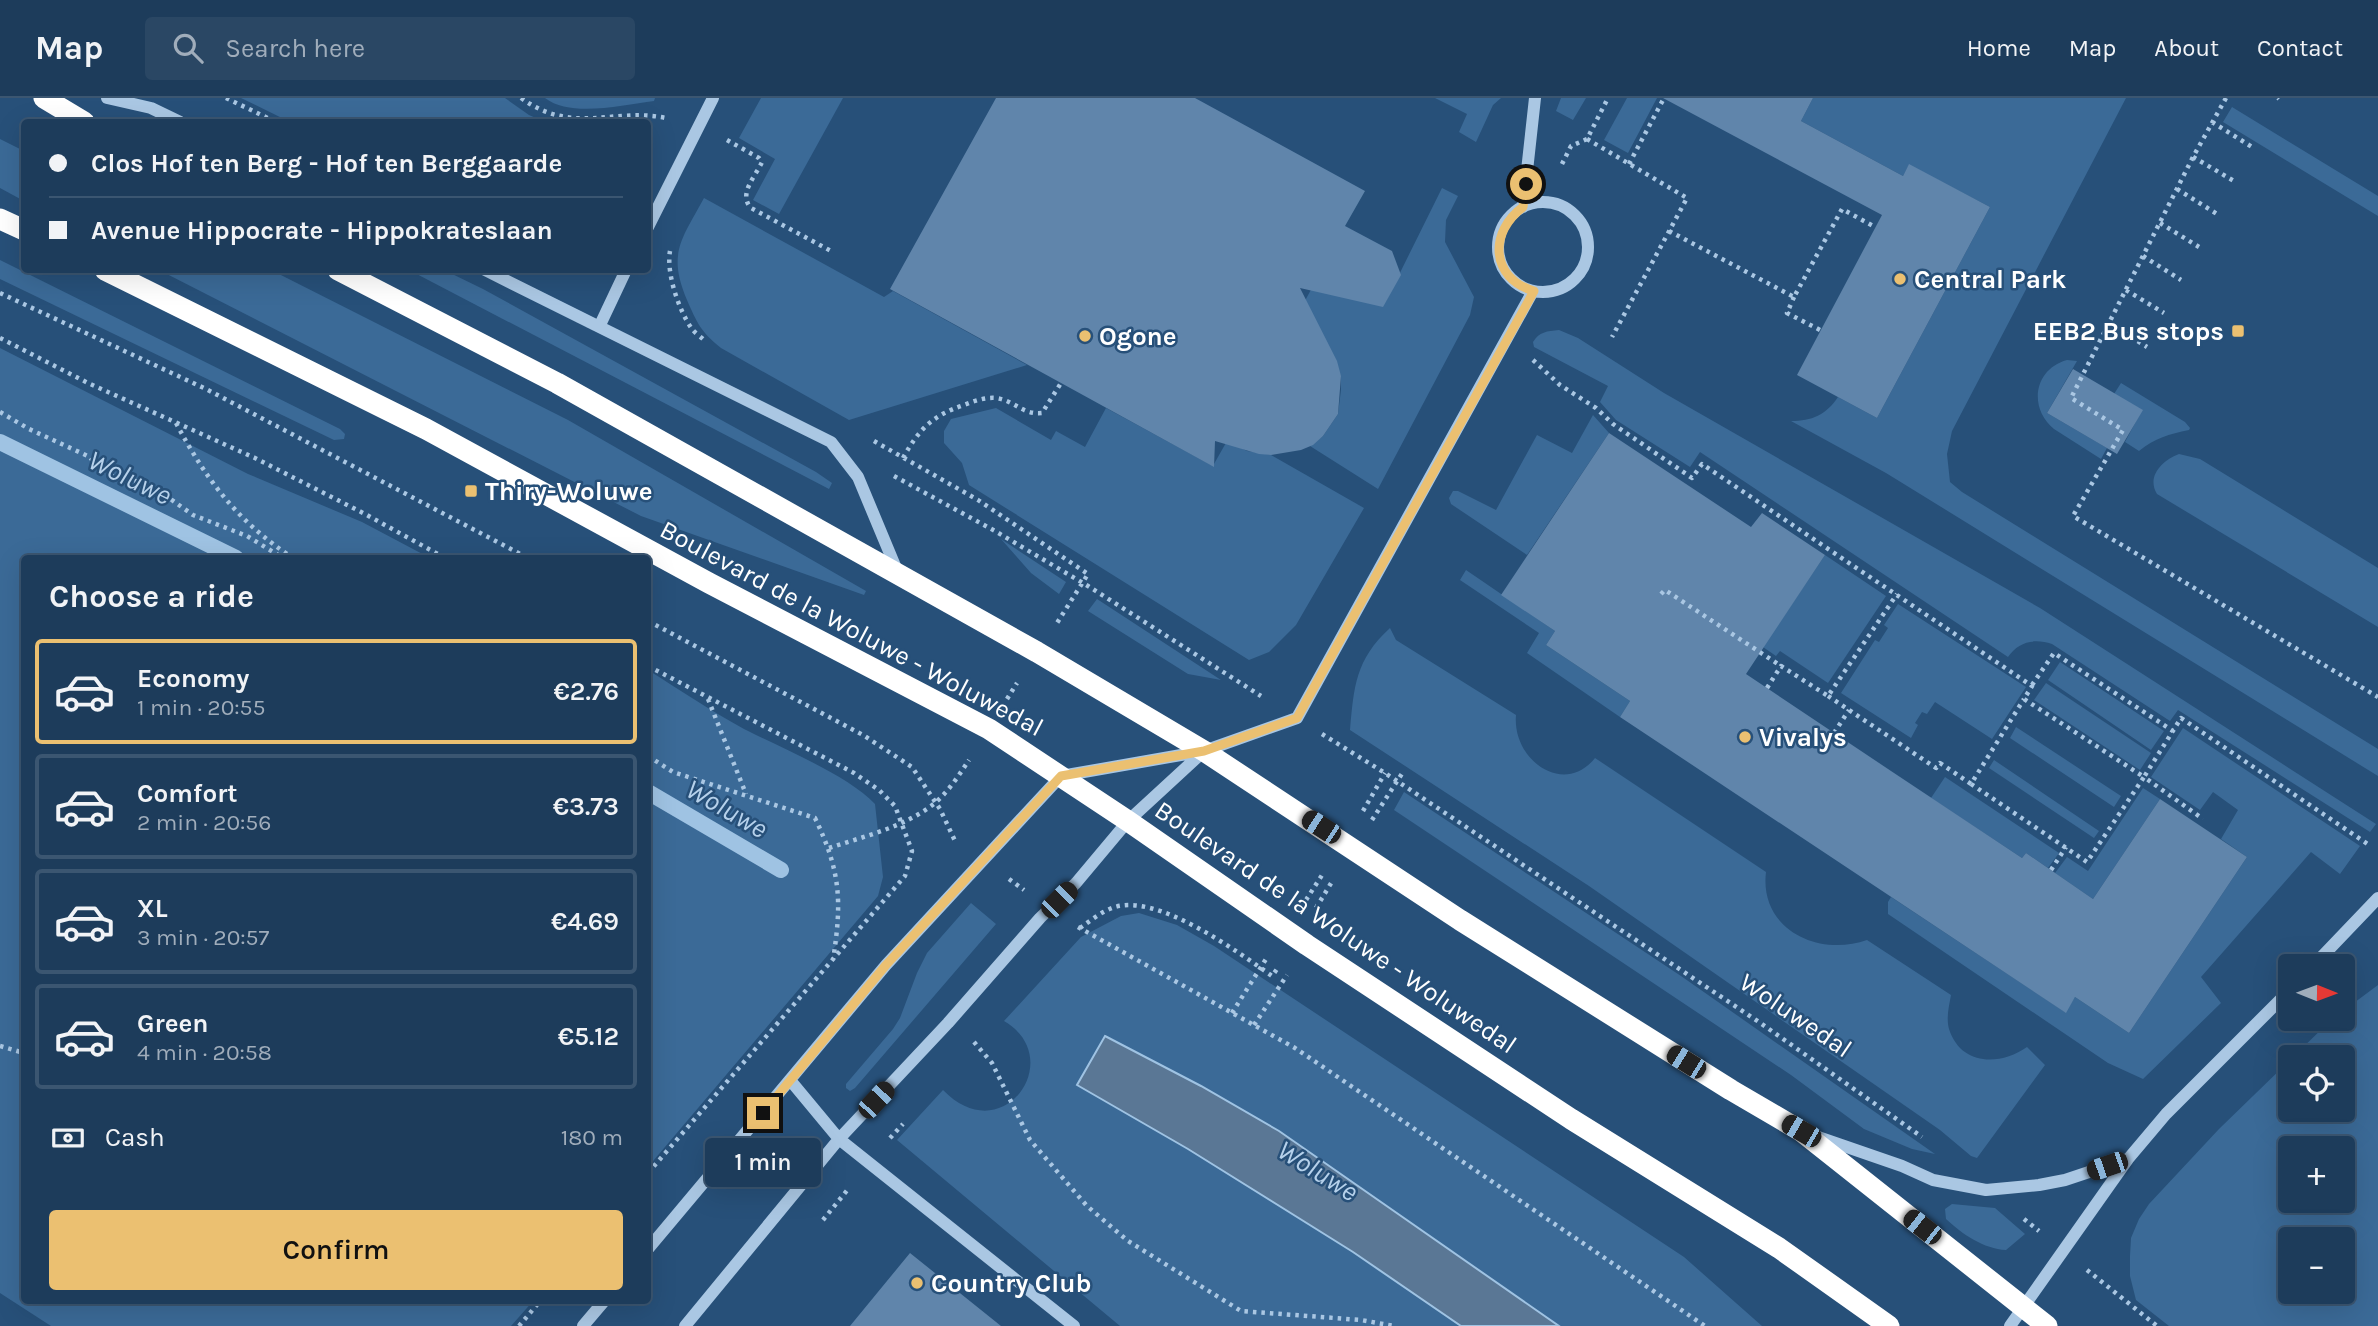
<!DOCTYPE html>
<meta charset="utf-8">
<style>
:root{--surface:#1d3c5b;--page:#2a4764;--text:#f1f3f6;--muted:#a0adbb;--line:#3b5671;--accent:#ebc071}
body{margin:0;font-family:Karla,sans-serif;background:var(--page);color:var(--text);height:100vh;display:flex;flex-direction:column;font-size:26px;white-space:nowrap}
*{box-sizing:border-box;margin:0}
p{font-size:23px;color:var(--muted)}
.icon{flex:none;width:38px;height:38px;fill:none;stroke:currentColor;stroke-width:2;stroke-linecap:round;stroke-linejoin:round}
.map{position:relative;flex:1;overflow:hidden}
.sheet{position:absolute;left:21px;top:457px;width:630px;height:749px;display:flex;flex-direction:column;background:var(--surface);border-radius:7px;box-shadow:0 7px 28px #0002,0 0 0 2px var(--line)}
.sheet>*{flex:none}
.banner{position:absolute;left:21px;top:21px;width:630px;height:154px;border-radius:7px;box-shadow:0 7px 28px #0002,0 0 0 2px var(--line);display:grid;align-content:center;height:154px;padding:0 28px;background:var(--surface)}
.needle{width:46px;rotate:91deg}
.buttons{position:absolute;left:2278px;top:856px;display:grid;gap:14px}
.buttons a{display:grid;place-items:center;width:77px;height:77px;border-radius:7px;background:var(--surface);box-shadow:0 7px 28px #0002,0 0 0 2px var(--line);font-size:35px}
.end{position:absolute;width:32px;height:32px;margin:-16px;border:9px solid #ebc071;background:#111;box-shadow:0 0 0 4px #111}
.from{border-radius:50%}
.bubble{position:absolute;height:49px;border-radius:7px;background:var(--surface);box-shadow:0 7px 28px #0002,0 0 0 2px var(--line);font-size:23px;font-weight:600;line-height:49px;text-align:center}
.car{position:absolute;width:21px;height:42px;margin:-21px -10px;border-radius:9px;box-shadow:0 0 5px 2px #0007;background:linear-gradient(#222 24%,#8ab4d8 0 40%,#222 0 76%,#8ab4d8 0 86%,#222 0)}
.banner b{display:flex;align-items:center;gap:24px;height:66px;font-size:26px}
.banner b+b{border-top:2px solid var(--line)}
.banner i{width:18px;height:18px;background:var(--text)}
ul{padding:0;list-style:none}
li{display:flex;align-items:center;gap:21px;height:105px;margin:0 14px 10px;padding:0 14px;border:4px solid var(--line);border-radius:7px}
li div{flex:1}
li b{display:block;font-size:26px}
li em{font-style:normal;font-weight:600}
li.selected{border-color:var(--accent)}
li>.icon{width:63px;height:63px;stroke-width:1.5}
h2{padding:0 28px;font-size:32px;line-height:84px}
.pay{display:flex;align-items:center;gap:18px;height:77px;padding:0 28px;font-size:26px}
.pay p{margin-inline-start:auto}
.action{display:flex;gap:14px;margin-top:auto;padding:14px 28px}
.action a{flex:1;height:80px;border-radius:7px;background:var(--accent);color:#111;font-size:28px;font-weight:600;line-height:80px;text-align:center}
header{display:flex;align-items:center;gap:42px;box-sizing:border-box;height:98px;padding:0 35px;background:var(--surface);border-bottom:2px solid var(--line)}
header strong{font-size:33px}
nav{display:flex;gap:38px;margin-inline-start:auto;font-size:24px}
.search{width:490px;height:63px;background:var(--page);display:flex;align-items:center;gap:18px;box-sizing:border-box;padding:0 24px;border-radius:7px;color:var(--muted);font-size:26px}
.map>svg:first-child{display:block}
</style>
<header>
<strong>Map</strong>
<div class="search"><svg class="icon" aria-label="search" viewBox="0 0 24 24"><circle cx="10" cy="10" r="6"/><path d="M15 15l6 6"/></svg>Search here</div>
<nav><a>Home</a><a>Map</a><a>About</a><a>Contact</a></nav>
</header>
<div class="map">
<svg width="2378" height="1228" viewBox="0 0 2378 1228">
<rect width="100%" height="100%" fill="#275079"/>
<!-- green -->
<path fill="#3b6a97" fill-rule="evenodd" d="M241,0H505L529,17L545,24H290Z
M545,0H655L654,3C622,7 571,20 545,0Z
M761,0H843L779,116L753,102L775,61L739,40Z
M1435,0H1501L1493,7L1476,44L1459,34L1467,16Z
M1561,0H1586L1573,22L1556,13Z
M1627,0H1657L1628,55L1604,42Z
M1813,0H2126L1952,333L1947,356L1950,384L1962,394L2378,651V678L1886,375L1791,323C1812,323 1826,317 1838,299L1877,320L1990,109L1909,67L1903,78L1801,23Z
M2232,9L2378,98V118L2223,24Z
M0,41L24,53V103L0,90Z
M1442,90L1458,98L1446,122L1445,144L1474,199L1470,217L1378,391L1310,348L1323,338L1338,316L1341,292V278L1299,214L1336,145L1386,203Z
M704,100L884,199L893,193L1027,267L849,322L721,250C701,234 697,225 687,202C667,155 682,141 704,100Z
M0,162L340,331L345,336L344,341L334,342L0,181Z
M159,172H271L568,322L866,493L864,497L641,418Z
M409,172H444L483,191L816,374L832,385L829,391Z
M1559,232L1578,240L1664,295L2040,510L2376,726L2370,734L2178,612L2170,623L2052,546C2034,540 2018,544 2008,559L1700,354L1690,369L1616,322L1600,304L1608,288L1534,249L1533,244C1539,234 1547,233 1559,232Z
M0,250L248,376L362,424L430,460H24V1202H534L511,1228H51L0,1195Z
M2067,262L2077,263L2047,315L2107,350L2101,361L2054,331C2028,310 2034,271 2067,262Z
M2121,285L2185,324L2190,330L2189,332C2169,336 2155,340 2139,353L2125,344L2142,312L2114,296Z
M996,310L1051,342L1056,333L1085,349L1106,310L1211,367L1214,366L1227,343L1247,353L1271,357L1364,410L1296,527L1269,554L1249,562L969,387L962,365L944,345V333L951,321Z
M1593,317L1609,335L1527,457L1451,406L1449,400L1453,393H1458L1496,412L1537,337L1572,355Z
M2179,356L2200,361L2378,470V529L2157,396C2146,378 2163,362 2179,356Z
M1001,441L1066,484L1059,496L1031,475Z
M1825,457L1886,498L1828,585L1780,553L1776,558L1763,549Z
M1466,472L1555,533L1546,547L1630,603L1620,619L1527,555L1539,535L1460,482Z
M1097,501L1221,582L1188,576L1088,513Z
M1898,506L2026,589L1992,641L1935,604L1927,616L1922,614L1915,625L1918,627L1911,640L1841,595L1875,542L1879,544L1888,530L1884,527Z
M1390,530L1396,542L1516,617C1512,662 1564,699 1595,660L1766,774C1759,832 1819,859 1867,842L1951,897C1949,908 1946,920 1949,931C1961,968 2000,968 2027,949L2045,967L1977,1060L1971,1058L1940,1032L1589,788L1350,632C1354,589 1355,562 1390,530Z
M2060,564L2164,633L2151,652L2048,582Z
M648,572C680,592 711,613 744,631C781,650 848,677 875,706L883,779L878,798L648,1069Z
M2046,585L2151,655L2140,672L2034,602Z
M2016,629L2121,698L2114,709L2010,640Z
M2183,630L2360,748L2340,776L2311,754L2201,879L2221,905L2143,981L2108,965L1888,816V804L1891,799L2065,914L2075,899L2129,935L2247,759L2221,741L2238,712L2213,694L2200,712L2151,679Z
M1994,662L2099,733L2094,740L1989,670Z
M1945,679L2059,755L2048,770L2026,755L2022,760L1931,700Z
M2143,690L2160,701L2093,801L2055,775L2067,759L2088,773Z
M1404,694L1681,878L1935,1056L1912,1051L1864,1031L1791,977L1394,712Z
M971,805L996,826L855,990L850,993L846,990V986L893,931L900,920L917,875L927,855Z
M1139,815L1177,827L1214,848L1684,1159L1762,1228H1120L897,1042L943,992C1003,1054 1068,960 1004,923L1081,839L1121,818Z
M2378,887V1228H2169L2136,1202L2130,1178V1158L2131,1140L2139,1121L2149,1106L2219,1031L2291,961V1012H2343V959H2293L2330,923L2333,921L2343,920V913ZM2291,1050H2343V1102H2291ZM2291,1141H2343V1194H2291Z
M1952,1106L1995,1110L2025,1136L2006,1152C1984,1151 1962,1136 1946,1121L1945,1111Z"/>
<!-- water -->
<path fill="#5a7795" stroke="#9fc3e3" stroke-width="2" d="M1105,938L1201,988L1279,1033L1559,1228H1461L1353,1154L1188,1051L1077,987Z"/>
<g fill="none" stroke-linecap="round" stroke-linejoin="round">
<!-- stream -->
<path stroke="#9fc3e3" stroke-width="16" d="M0,344L236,460
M648,694L781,772"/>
</g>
<!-- building -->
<path fill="#6085ab" d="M996,0H1195L1365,93L1345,128L1392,153L1401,177L1383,209L1300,190L1337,263L1341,278L1338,316L1323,338L1313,347L1301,352L1271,357L1259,356L1215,343L1214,369L890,191Z
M1663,0H1813L1801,23L1903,78L1909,66L1990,109L1877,320L1797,277L1882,117Z
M2073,271L2143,312L2117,356L2047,315Z
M1609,335L1751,429L1762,415L1825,457L1746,576L1891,673L2022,760L2026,755L2093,801L2160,701L2247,759L2129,935L2075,899L2066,915L1620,619L1630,603L1546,547L1555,533L1501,497Z
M910,1155L1001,1228H850Z"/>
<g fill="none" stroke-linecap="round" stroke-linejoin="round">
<!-- path -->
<path stroke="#aac7e3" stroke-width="4.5" stroke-dasharray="3.5 5" stroke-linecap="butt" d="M226,0L276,24
M521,0C574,38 612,9 666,20
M2226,0L2193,59L2071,300L2123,332L2073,418L2378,599
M2278,0L2279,1
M2212,24L2252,49
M1587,41L1687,100L1612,239
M727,42L759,60L762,64C755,79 738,96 751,110L831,153
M2193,59L2234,83
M1562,66L1571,48L1587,41L1608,0
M1629,66L1664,0
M2177,91L2217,116
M2160,125L2199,149
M1669,133L1794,199L1842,111L1875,129
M670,153C666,175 679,213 692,231C695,235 701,239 704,242
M2143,158L2181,182
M2126,192L2164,215
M0,195L206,291L528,460
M1794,199L1787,215L1820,232
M2109,225L2147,249
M0,240L88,285L255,360L365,416L445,460
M1533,262L1560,287L1596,310L1613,326L1692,380L1702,366L2032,588L2024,601L2144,679L2181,620L2369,747
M0,314L29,331L90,359C97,370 112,380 124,382C133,384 140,382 148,385L193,417L247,438L283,460
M176,325C207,383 238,424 293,460
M874,343L978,402L1088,476L1057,525
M903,360C919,331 933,317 964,307C974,303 985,299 996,300C1016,303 1022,317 1042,315L1061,285
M894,378L995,433L1088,488L1261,598
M1661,496L1665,492L1781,568
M648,523L863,637L912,669L940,711L956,745
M648,568L854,675L879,692L895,708L912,753L905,778L648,1075
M2032,587L2054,555L2173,633
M1767,590L1781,568L1828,598L1897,496
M1828,598L1936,670L1940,665L1971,686L2024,601
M708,601L746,696
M1007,601L1017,585
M1834,635L1849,612
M1322,636L1385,675L1759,924L1922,1039
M648,658L673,674L815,720C841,774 842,804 833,862
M1971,686L2087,764L2144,679L2203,721
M1363,713L1385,675
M1372,722L1403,674
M829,750C865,738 905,729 935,705C949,693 959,677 969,662
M2051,772L2066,749
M1009,781L1024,792
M1306,802L1324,774
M1316,810L1333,782
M1078,829L1295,950L1705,1228
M1080,830C1090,823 1101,814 1112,810C1155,793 1238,854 1272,878L1277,871
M1232,915L1266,861
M1254,927L1287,877
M974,944L992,965L1030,1042L1087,1108L1128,1143L1241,1213L1361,1222L1394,1228
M0,948L24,955
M890,1040L903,1026
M2024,1121L2039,1133
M823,1122L849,1090
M2087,1172L2157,1228
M519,1228L541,1202"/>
<!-- minor -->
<path stroke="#aac7e3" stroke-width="12" d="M107,0L151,10L180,24
M1498 149a45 45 0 1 1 90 0a45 45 0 1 1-90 0Z
M1523,109L1535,0
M648,129L713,0
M485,172L831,344L858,379L898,475
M600,227L626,172
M2313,868L2378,800
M790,982L839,1041L1074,1228
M1818,1039L1902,1068L1933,1082L1986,1092L2039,1087L2065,1082L2128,1061
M648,1151L886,867L1061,678L1204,653L1297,620L1533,193
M583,1228L605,1202
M685,1228L839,1041L948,925L1040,820L1076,785L1128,723L1204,653
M2010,1228L2128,1061L2166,1016L2291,891"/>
<!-- highway -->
<path stroke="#fff" stroke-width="21" d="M44,0L84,24
M0,121L24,132
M105,172L426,331L709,485L989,631L1128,723L1307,847L1571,1021L1779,1150L1889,1228
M338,172L557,285L1037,554L1204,653L1460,822L1731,992L1801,1033L2047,1228"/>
</g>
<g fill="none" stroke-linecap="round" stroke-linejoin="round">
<!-- route -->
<path stroke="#ebc071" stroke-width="9" d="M763,1015L886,867L1061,678L1204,653L1297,620L1534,193C1490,180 1489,134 1523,109L1526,86"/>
</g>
<!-- markers -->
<g fill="#ebc071" stroke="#275079" stroke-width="2.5">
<circle cx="1900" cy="181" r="7"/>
<rect x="2231" y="226" width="14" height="14" rx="3.5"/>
<circle cx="1085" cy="238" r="7"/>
<rect x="464" y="386" width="14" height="14" rx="3.5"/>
<circle cx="1745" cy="639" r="7"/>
<circle cx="917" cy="1185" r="7"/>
</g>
<g text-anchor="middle" stroke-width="5" stroke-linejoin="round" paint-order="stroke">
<!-- poi labels -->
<g font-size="26" font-weight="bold" fill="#fff" stroke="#275079" text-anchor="start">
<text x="1914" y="190">Central Park</text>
<text x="2224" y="242" text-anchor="end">EEB2 Bus stops</text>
<text x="1099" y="247">Ogone</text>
<text x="485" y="402">Thiry-Woluwe</text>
<text x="1759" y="648">Vivalys</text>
<text x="931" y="1194">Country Club</text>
</g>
<!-- street labels -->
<g font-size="26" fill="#fff" stroke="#275079">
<text transform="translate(852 530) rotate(28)" y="9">Boulevard de la Woluwe - Woluwedal</text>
<text transform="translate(1336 829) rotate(34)" y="9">Boulevard de la Woluwe - Woluwedal</text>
<text transform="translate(1796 917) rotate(34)" y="9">Woluwedal</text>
</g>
<!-- water labels -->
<g font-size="28" font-style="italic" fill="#b6d1eb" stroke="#275079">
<text transform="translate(130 379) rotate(26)" y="10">Woluwe</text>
<text transform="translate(727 710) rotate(30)" y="10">Woluwe</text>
<text transform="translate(1318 1072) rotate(32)" y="10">Woluwe</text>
</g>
</g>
</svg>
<div class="buttons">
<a><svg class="needle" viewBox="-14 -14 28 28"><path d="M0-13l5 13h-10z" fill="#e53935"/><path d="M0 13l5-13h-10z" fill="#a0adbb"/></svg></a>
<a><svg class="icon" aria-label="locate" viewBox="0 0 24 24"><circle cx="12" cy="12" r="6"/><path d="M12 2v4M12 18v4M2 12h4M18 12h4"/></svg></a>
<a>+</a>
<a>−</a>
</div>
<i class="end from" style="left:1526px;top:86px"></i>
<i class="end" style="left:763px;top:1015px"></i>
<div class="bubble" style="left:705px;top:1040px;width:116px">1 min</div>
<i class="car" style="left:1321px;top:729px;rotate:303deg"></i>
<i class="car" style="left:1059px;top:802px;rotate:45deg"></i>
<i class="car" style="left:1686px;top:964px;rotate:302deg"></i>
<i class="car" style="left:876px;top:1002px;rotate:43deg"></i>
<i class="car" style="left:1801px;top:1033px;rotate:300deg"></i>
<i class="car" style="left:2107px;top:1068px;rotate:251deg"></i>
<i class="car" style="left:1922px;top:1129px;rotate:308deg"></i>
<div class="banner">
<b><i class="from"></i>Clos Hof ten Berg - Hof ten Berggaarde</b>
<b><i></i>Avenue Hippocrate - Hippokrateslaan</b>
</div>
<section class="sheet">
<h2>Choose a ride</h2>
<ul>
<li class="selected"><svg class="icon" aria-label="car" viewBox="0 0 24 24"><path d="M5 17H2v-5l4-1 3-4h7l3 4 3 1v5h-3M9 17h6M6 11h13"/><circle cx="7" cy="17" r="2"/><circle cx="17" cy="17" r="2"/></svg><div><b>Economy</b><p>1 min · 20:55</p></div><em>€2.76</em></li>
<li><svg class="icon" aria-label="car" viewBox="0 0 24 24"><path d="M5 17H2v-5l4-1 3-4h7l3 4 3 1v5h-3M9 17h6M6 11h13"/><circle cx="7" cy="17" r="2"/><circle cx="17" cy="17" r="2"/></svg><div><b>Comfort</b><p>2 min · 20:56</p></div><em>€3.73</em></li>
<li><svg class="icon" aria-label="car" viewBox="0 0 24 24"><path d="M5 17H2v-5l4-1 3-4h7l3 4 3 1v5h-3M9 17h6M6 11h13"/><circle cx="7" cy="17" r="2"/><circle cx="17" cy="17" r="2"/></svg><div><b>XL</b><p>3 min · 20:57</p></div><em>€4.69</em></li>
<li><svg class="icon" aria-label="car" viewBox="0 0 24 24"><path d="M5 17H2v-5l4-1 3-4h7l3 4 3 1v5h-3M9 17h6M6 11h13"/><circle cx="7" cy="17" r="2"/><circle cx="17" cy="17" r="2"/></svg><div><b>Green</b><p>4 min · 20:58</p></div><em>€5.12</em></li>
</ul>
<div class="pay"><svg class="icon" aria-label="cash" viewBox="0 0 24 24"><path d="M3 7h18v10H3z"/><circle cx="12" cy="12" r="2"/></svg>Cash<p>180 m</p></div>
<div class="action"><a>Confirm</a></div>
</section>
</div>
